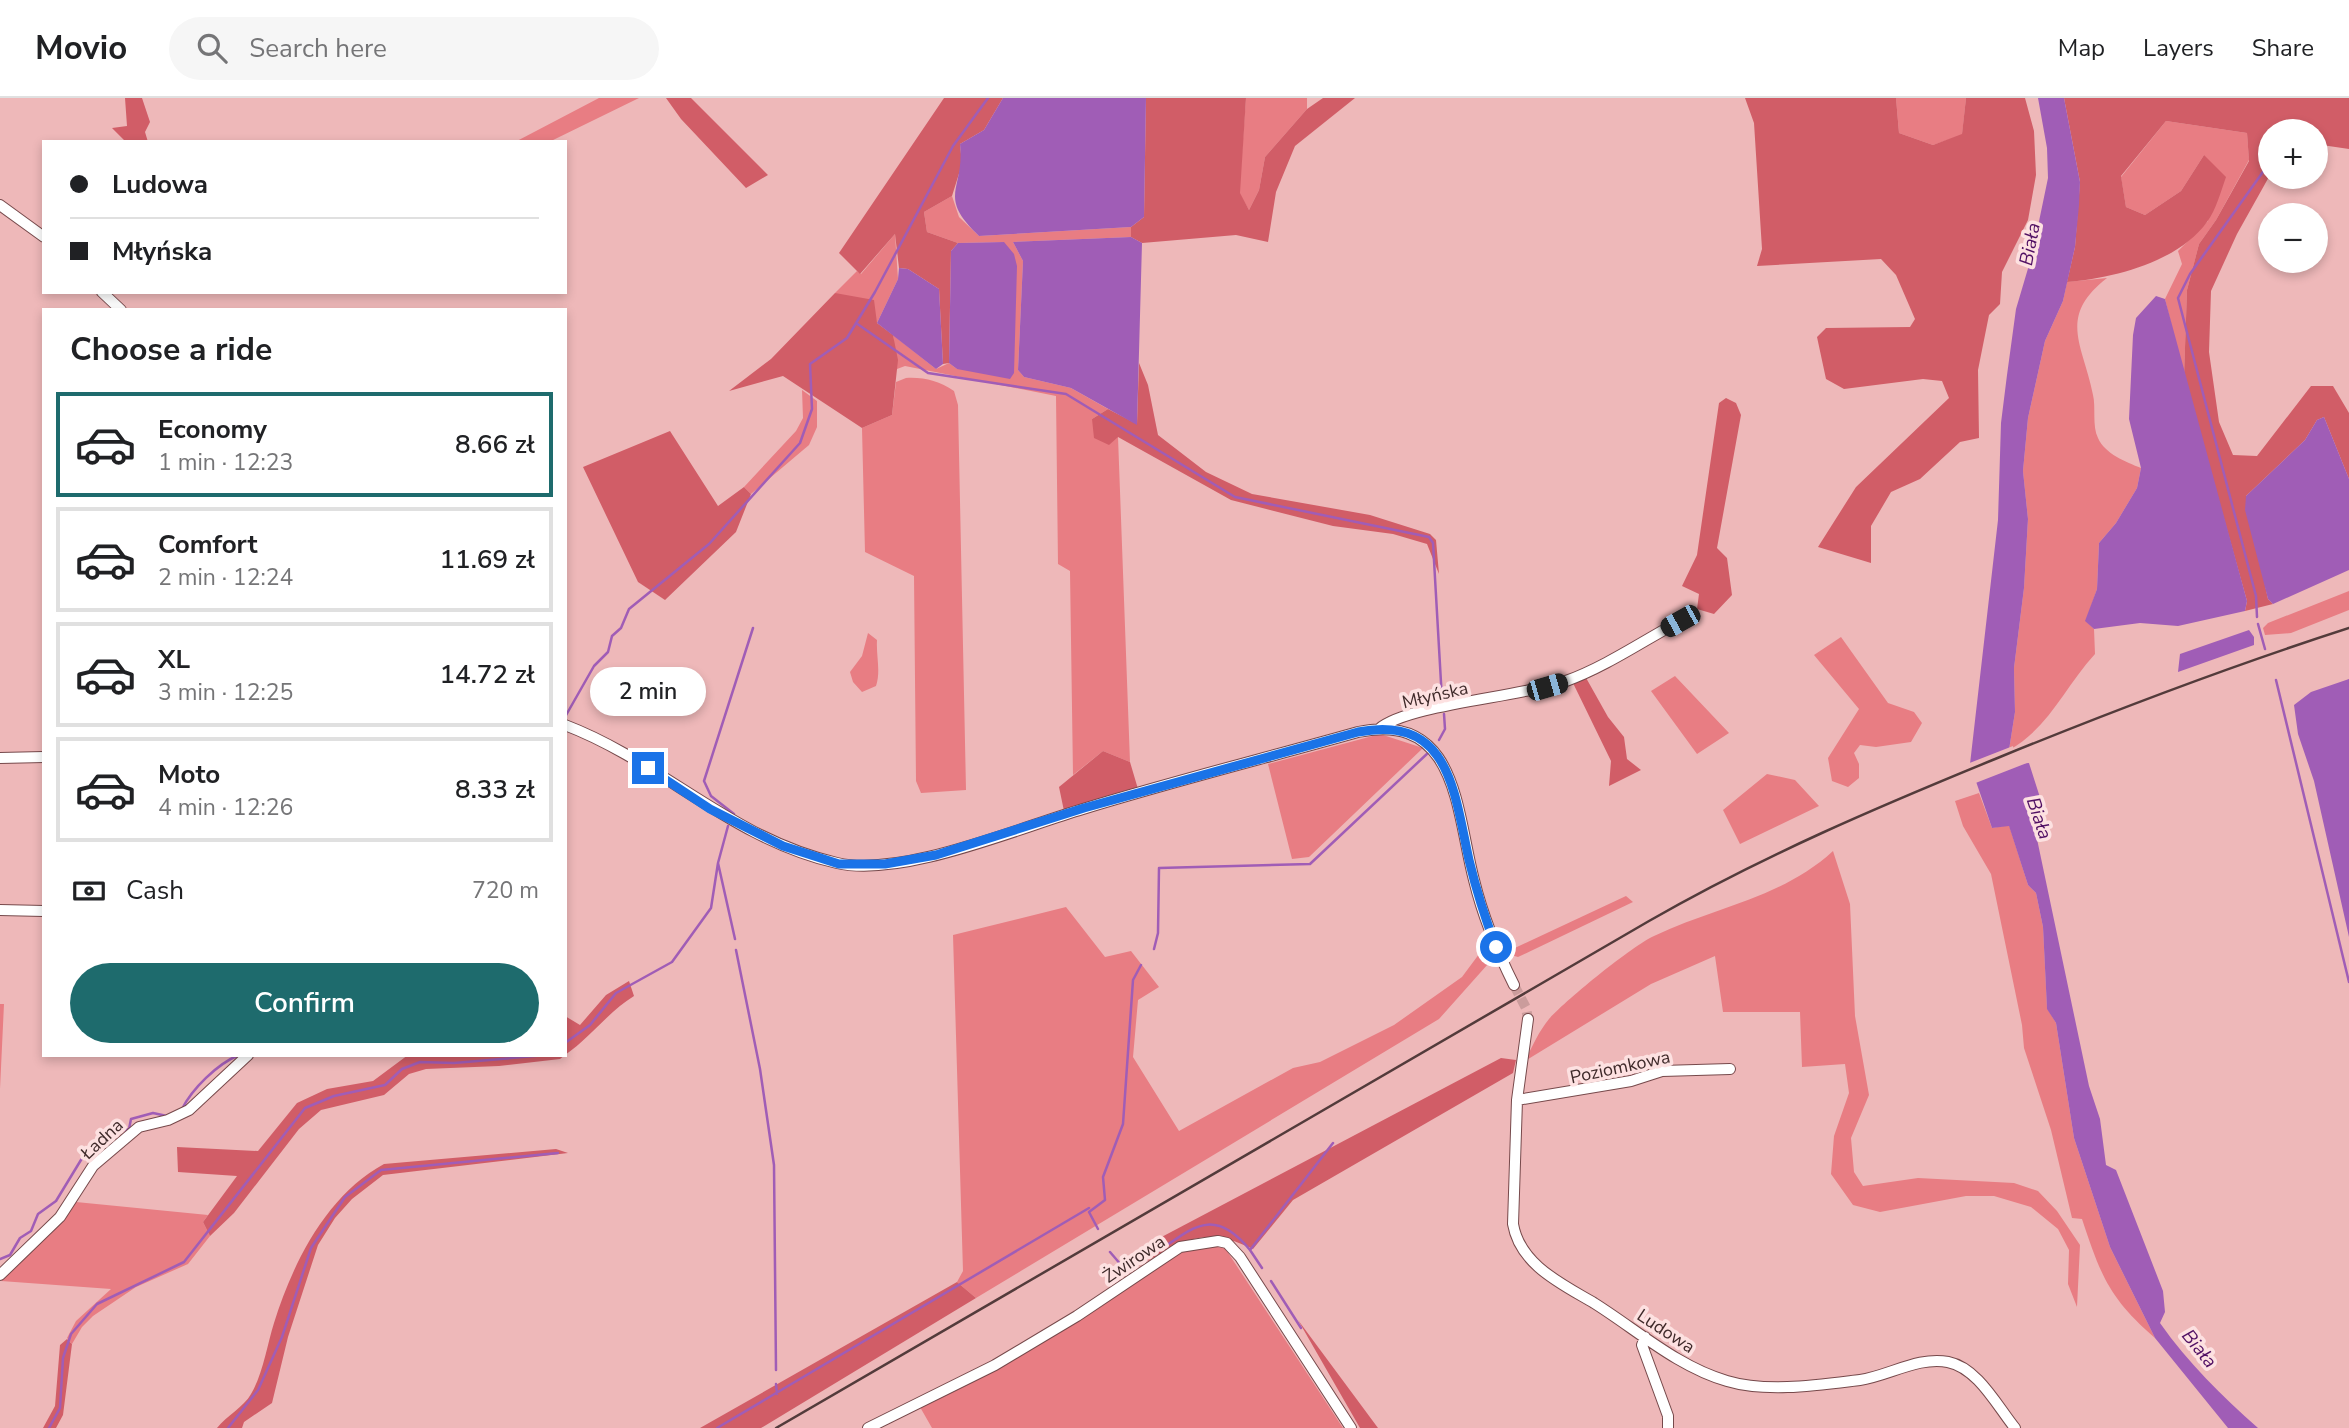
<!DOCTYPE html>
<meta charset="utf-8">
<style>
:root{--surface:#fff;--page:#f6f6f6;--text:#202124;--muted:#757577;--line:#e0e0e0;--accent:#1e6b6d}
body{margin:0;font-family:"Nunito Sans",sans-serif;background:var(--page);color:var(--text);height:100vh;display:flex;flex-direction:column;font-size:26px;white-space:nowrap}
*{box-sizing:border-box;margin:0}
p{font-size:23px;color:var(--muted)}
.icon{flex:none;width:38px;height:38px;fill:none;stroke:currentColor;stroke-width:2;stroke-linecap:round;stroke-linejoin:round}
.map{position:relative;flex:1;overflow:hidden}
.details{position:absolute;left:42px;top:210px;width:525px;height:749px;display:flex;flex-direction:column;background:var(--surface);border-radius:0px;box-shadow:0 4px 10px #0003}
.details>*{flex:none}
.top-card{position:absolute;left:42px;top:42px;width:525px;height:154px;border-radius:0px;box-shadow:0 4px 10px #0003;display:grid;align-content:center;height:154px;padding:0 28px;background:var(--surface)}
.buttons{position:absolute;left:2258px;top:21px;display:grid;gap:14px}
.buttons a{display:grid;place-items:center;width:70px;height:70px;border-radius:50%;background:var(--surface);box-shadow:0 4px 10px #0003;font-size:35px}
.end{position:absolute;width:32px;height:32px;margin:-16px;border:9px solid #1a73e8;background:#fff;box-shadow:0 0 0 4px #fff}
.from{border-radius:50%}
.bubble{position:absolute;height:49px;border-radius:24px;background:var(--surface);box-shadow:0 4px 10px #0003;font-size:23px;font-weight:600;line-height:49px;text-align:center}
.car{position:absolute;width:21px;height:42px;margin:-21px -10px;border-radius:9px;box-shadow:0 0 5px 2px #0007;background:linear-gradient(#222 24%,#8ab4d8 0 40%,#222 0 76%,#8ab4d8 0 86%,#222 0)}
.top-card b{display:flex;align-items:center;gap:24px;height:66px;font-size:26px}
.top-card b+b{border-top:2px solid var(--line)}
.top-card i{width:18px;height:18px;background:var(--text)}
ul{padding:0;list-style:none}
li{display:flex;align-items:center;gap:21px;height:105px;margin:0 14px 10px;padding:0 14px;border:4px solid var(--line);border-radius:0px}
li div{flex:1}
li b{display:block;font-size:26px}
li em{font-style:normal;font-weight:600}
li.current{border-color:var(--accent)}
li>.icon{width:63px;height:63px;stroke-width:1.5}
h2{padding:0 28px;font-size:32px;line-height:84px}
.pay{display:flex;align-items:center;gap:18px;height:77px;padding:0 28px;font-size:26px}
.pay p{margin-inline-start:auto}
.cta{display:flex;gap:14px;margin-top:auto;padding:14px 28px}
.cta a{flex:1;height:80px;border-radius:42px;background:var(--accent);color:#fff;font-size:28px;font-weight:600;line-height:80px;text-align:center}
header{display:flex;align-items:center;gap:42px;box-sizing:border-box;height:98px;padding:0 35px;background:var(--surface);border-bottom:2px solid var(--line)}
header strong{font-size:33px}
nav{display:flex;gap:38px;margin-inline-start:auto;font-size:24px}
.search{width:490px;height:63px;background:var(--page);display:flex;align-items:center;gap:18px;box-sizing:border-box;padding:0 24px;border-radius:38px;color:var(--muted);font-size:26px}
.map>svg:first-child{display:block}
</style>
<header>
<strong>Movio</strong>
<div class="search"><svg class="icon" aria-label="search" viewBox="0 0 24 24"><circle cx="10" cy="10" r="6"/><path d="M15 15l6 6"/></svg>Search here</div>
<nav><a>Map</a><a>Layers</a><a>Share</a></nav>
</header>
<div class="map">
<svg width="2349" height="1330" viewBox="0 0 2349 1330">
<rect width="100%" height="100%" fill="#eeb8b9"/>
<!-- green -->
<path fill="#e87d83" d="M599,0H639L549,44H515Z
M1246,0H1307V11L1265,59L1259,92L1249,112L1239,95Z
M1896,0H1966L1962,37L1933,47L1899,35Z
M2166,23L2247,35L2249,62L2216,122L2199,146L2187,192L2184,278L2165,201L2182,166L2178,153L2208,123L2204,57L2181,93L2145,117L2126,109L2121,79Z
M952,98L959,119L979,138L1131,129V139L1013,144L1023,163L1018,272L1024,279L1071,290L1108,311L1092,321L1118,339L1130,664L1103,653L1073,677L1070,473L1058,466L1056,298L905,268L897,271L893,237L936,271L949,265L957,271L1004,144L958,145L927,134L924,114Z
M895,136L898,181L877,225L835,195L857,173L861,176Z
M2107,180C2057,219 2083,246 2093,297C2096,309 2092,328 2098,340C2105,356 2126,364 2141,370L2137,390L2116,425L2099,445L2097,491L2086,523L2094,531L2095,556C2064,590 2049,630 2009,652L2015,614L2014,570L2024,490L2028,421L2023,373L2028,320L2045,243L2063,203L2067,184Z
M906,280C924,279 939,283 954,293L958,307L966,692L921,695L916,683L914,478L865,454L862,330L892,317L896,284Z
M802,292L817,303V329L809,347L751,396L744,389L796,333L803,320Z
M2349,493V512L2291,535L2265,537L2263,530L2268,525Z
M868,535L877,542C876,558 881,573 876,588L862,594L853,584L850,574L862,558Z
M1841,539L1888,605L1914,614L1922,625L1911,644L1876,649L1860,647L1854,655L1859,666V680L1848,689L1832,683L1828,660L1859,611L1814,557Z
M1675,578L1729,635L1697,656L1651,593Z
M1380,636L1423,650L1309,759L1292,761L1268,666Z
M1767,676L1795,682L1819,708L1740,746L1723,712Z
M1979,695L1992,730L2009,727L2028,787L2036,795L2043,829L2047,910L2056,925L2074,1040L2110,1149L2155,1240C2109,1200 2101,1178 2082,1121L2072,1120L2051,1032L2024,950L2022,927L1991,776L1963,728L1955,703Z
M1833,753L1850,806L1855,918L1869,997L1851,1040L1854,1074L1863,1088L1918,1080L2014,1085L2038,1093L2057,1113L2080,1147L2077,1209L2068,1186L2069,1152L2058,1131L2031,1109L1994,1098H1966L1880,1114L1853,1107L1831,1076L1834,1038L1849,995L1845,966L1802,969L1800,914H1723L1715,858L1651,886L1525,963C1532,949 1539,933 1549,921C1566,902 1632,848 1654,838C1715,809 1782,800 1833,753Z
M1626,798L1633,804L1518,859L1504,855Z
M1066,809L1105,859L1131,853L1159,889L1138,902L1133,959L1179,1033L1293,970L1320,964L1394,927L1462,879L1488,844V866L1439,921L976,1200L957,1184L963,1173L953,837Z
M0,906H4L0,991Z
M76,1104L208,1117L203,1124L210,1138L188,1166L136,1189L93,1218L82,1229L72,1246L67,1240L76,1223L111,1191L1,1183L63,1122Z
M1209,1148L1225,1150L1343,1330H932L920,1309L995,1272L1079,1222L1182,1154Z"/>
<!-- forest -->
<path fill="#d15d67" d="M125,0H142L150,24L145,34L148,44H126L112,30L127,28Z
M666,0H691L768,77L746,90L681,21Z
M944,0H1003L984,32L960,46L962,66L952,98L924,114L927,134L958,145L951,153L949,265L943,266L939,191L908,171L899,170L895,136L860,176L839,155Z
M1146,0H1246L1240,95L1249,112L1259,92L1265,59L1307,11L1323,0H1355L1295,48L1276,94L1268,144L1236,137L1142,145L1131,139V129L1144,119Z
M1745,0H1896L1899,35L1933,47L1962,36L1966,0H2025L2034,33L2036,77L2028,122L2002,174L2000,206L1989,217L1978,272L1979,340L1960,344L1920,381L1891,394L1871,428V465L1818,449L1856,389L1949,300L1942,283L1923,281L1844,291L1826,281L1817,239L1826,230L1910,229L1915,221L1896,177L1881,161L1757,168L1762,151L1754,25Z
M2064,0H2349V51L2315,46V33H2270V77L2237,136L2211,193L2209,254L2219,324L2233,357L2257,358L2311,288H2333L2349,315V381L2324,319L2317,322L2305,342L2246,398L2268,501L2273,506L2245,513L2247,503L2184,278L2187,192L2199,146L2216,122L2249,63L2247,35L2166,23L2121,78L2126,109L2145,117L2181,93L2204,57L2226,79C2221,93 2216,112 2207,124C2178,164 2114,180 2067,184L2075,149L2080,84Z
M835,195L874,202L877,225L893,237L898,262L892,317L862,330L783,278L729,293L771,261Z
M1139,265L1148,287L1158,337L1206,374L1252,396L1370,417L1430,436L1436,442L1439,476L1427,446L1393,436L1333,428L1231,402L1118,339L1109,347L1094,340L1092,321L1108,311L1137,326Z
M1726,300L1736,305L1741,317L1717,450L1727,460L1732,497L1714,516L1697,511L1699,496L1682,488L1697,457L1719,305Z
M670,333L718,408L744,389L751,396L736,434L665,502L638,484L583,369Z
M1585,578L1608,619L1624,639L1627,661L1641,672L1609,688L1611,663L1573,585Z
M1103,653L1130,664L1138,691L1064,713L1059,689Z
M629,883L634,898C608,914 591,939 565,957V918L580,927L606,897Z
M408,957H565L560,961L499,968L426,971L409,976L384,997L321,1012L299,1031L234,1115L210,1138L203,1124L237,1078L178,1074L177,1049L258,1053L297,1005L327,991L373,983Z
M1501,960L1516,962L1513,975L1293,1102L1253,1151C1210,1130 1187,1138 1148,1163L1154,1143Z
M556,1051L568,1055L383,1077L352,1101L335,1120L318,1147L288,1239L272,1305L244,1324L242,1330H217C226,1318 244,1309 251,1296C263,1276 267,1247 274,1225C293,1164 327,1097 384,1066Z
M957,1184L976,1200L761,1330H700Z
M1298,1222L1378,1330H1360Z
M67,1241L72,1246L63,1317L56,1330H43L55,1308L60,1247Z"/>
<!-- water -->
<path fill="#a05db6" d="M1003,0H1146L1144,119L1131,129L979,138C936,97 965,93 960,46L984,32Z
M2038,0H2064L2080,84L2079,107L2075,149L2063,203L2045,243L2028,320L2023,373L2028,421L2024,490L2014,570L2015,614L2009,652L2013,666L2029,665L2045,715L2033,722L2089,988L2100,1021L2106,1067L2116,1072L2163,1193L2165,1214L2160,1225C2188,1265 2222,1298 2258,1330H2228L2155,1240L2110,1149L2074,1040L2056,925L2047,911L2043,829L2036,795L2028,787L2009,728L1992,730L1970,666L1998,422L2001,325L2007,277L2016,211L2032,157L2048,80L2047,50Z
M1131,139L1142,145L1137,327L1071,290L1024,279L1018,272L1023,163L1013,144Z
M1004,144L1014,156L1017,168L1014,275L1010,281L957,271L949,265L951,153L958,145Z
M899,170L908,171L939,191L943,266L936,271L877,225L898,181Z
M2156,198L2165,201L2247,503L2245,513L2178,528L2140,525L2094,531L2085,523L2097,491L2099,445L2116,425L2137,390L2141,370L2129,321L2133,237L2136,220Z
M2324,319L2349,381V472L2273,506L2268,501L2245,412L2246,398L2305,342L2317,322Z
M2249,532L2254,539V547L2178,574L2180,556Z
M2349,581V839L2314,683L2298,636L2294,607L2311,594Z"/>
<!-- pier -->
<path fill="#eeb8b9" d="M2013,648L2015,662L2032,663L1973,686L1967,666Z"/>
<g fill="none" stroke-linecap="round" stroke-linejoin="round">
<!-- stream -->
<path stroke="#a05db6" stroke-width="2.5" d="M856,225L928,275L1066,296L1235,399L1429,439L1433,445L1442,602
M2257,519L2256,498L2178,200L2190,176L2270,64
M2258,526L2265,551
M2276,582L2349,884
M565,619L594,568L608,554L612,538L621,530L629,511L709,446L800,345L812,311L810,266L847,240L875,194L953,48L988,0
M1439,642L1445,631L1444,616
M734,716L711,698L704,683L753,530
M728,728L718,765L735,841
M1154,851L1158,835L1159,770L1310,766L1429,654
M736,852L760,971L774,1067L776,1272
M565,945L590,927L616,895L672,864L711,810L718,765
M182,1011C192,991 217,966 239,957
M1098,1131L1089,1114L1105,1102L1103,1079L1123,1026L1133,882L1141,867
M1250,1152L1262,1170
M1110,1154L1122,1168H1130C1181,1149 1203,1095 1250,1152L1333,1045
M0,1161L10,1157L20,1140L31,1133L38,1116L56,1103L84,1057L119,1033L129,1031L131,1021L153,1015L167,1018
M1271,1183L1301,1230
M776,1286L777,1296
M49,1330L60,1310L63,1260L71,1236L97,1206L184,1164L305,1010L334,998L385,987L402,971L420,964L454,965L547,957
M228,1330L258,1292L282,1239L311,1150L345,1099L381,1072L558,1055
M717,1330L1089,1110"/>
<!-- minor-tunnel -->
<path stroke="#cb9c9c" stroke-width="10" stroke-dasharray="10 5" stroke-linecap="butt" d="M1514,887L1526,910L1528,921"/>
<defs>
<path id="minor" d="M0,107L44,139
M102,194L121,212
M565,627C662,664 731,741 837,765C902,780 1018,730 1083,711C1174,683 1266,660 1358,634C1458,613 1456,714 1474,782C1483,819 1497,853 1514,887
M1379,631C1408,606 1522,599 1566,583C1605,569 1643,543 1680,523
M0,660L44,659
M0,812L44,813
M1528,921L1517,1002L1513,1126C1520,1167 1562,1186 1594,1205C1637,1232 1678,1269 1727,1283C1767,1295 1819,1287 1860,1282C1888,1278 1919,1258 1948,1264C1978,1270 1997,1308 2015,1330
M1517,1002L1631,983L1662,973L1730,971
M0,1177L60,1119L93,1068L139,1029L168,1022L189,1012L248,957
M1645,1239L1642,1247L1668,1318V1330
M868,1330L995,1267L1077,1218L1180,1149L1218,1143L1227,1145L1240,1159L1351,1330"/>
</defs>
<!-- minor casing -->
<use href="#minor" stroke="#76494b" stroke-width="12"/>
<!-- minor -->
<use href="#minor" stroke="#fff" stroke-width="10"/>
<!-- rail -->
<path stroke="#533b3b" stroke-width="2.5" d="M776,1330L1649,823C1762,758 1880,708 2000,659C2115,612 2231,568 2349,530"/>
</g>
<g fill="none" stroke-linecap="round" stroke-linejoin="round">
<!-- route -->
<path stroke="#1a73e8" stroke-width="9" d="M648,670L710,711L783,748L839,766H885L936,757L1084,710L1358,634C1450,616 1454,694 1469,762C1476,791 1485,820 1496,849"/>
</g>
<g text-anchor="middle" stroke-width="7" stroke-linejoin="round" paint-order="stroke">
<!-- street labels -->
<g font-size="18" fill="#3f2a2a" stroke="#fde1e1">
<text transform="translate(1435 597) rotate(-13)" y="6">Młyńska</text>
<text transform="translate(1620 969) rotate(-12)" y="6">Poziomkowa</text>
<text transform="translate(102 1041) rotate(-43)" y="6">Ładna</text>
<text transform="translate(1134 1161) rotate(-34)" y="6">Żwirowa</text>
<text transform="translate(1666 1233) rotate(33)" y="6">Ludowa</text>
</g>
<!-- water labels -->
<g font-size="19" font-style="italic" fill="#500f63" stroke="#fde1e1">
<text transform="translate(2029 146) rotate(-79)" y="7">Biała</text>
<text transform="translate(2040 720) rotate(71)" y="7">Biała</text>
<text transform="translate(2200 1250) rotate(51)" y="7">Biała</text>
</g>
</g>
</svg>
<div class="buttons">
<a>+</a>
<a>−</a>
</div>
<i class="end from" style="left:1496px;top:849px"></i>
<i class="end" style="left:648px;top:670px"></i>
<div class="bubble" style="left:590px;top:569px;width:116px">2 min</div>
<i class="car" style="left:1680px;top:523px;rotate:241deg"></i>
<i class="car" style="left:1547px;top:589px;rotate:74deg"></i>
<div class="top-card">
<b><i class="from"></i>Ludowa</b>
<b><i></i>Młyńska</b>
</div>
<section class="details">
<h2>Choose a ride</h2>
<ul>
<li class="current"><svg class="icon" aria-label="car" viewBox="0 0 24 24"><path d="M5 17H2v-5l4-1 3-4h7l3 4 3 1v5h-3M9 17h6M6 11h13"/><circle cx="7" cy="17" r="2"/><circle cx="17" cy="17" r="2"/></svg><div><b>Economy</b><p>1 min · 12:23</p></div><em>8.66 zł</em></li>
<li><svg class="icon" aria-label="car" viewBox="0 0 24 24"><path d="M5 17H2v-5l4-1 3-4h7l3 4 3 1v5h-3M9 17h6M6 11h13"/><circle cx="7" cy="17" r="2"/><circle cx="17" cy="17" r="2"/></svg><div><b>Comfort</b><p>2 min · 12:24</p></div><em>11.69 zł</em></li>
<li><svg class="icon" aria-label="car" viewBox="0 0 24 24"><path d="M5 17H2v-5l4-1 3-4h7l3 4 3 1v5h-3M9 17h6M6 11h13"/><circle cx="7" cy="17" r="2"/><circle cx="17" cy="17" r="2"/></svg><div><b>XL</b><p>3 min · 12:25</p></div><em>14.72 zł</em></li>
<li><svg class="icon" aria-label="car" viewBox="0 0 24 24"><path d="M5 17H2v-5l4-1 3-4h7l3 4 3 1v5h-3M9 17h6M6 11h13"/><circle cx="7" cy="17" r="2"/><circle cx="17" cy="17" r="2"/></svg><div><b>Moto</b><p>4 min · 12:26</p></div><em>8.33 zł</em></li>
</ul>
<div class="pay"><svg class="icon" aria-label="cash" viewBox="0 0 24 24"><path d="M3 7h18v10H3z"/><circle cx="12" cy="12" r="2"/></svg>Cash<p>720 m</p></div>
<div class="cta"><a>Confirm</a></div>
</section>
</div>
